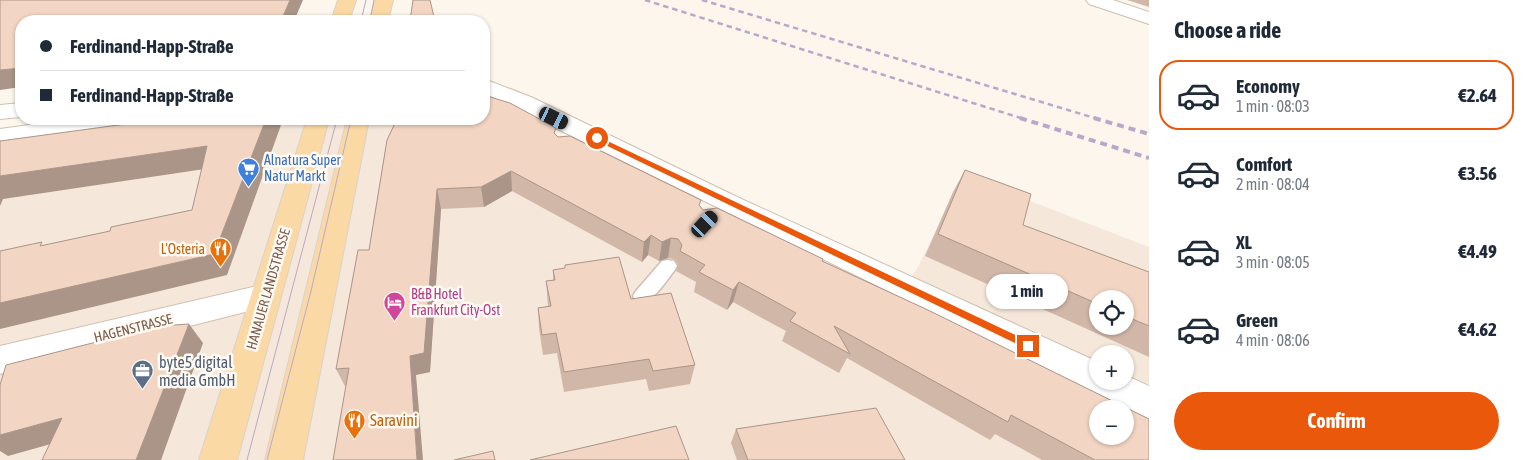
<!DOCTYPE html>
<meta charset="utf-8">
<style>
:root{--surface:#fff;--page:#f6f6f7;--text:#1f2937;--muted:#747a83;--line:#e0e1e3;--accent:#ea580c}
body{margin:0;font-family:"Asap Condensed",sans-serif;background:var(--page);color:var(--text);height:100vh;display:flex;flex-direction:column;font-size:19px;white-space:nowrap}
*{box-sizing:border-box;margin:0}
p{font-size:16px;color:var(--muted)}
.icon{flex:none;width:28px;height:28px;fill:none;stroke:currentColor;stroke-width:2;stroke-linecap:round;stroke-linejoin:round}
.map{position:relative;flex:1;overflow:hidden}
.drawer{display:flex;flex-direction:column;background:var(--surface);width:375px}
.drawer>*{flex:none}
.hud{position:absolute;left:15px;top:15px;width:475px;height:110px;border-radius:20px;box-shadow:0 1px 4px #0004;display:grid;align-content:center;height:110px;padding:0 25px;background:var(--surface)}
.buttons{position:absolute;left:1089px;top:290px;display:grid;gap:10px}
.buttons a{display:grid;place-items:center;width:45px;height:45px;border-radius:50%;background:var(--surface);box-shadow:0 1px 4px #0004;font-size:25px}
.end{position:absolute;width:22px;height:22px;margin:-11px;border:6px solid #ea580c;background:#fff;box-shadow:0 0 0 2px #fff}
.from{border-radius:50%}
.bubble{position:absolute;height:35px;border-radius:18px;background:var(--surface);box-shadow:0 1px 4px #0004;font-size:16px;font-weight:700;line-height:35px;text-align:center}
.car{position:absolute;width:15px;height:30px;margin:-15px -8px;border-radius:6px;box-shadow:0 0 4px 1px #0007;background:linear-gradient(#222 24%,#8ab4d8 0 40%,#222 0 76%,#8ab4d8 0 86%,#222 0)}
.hud b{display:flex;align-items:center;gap:18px;height:48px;font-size:19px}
.hud b+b{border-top:1px solid var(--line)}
.hud i{width:12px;height:12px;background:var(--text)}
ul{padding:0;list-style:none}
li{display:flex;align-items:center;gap:15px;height:70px;margin:0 10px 8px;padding:0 15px;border:2px solid transparent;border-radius:20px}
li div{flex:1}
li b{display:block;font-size:19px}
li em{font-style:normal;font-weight:700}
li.active{border-color:var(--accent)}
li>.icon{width:45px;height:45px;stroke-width:1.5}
h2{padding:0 25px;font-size:22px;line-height:60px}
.cta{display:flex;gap:10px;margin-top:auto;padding:10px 25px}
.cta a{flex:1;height:58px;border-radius:30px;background:var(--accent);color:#fff;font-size:20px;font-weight:700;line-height:58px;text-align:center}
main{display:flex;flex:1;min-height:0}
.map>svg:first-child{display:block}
</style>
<main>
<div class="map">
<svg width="1149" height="460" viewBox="0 0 1149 460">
<rect width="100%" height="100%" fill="#fdf6ec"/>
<!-- residential -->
<path fill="#f5e8da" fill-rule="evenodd" d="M331,119H484L894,303L918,267L963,175L1149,247V460H0V165ZM1098,299H1125V326H1098ZM1098,354H1125V381H1098ZM1098,409H1125V436H1098Z"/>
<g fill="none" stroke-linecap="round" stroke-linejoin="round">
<defs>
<path id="service" d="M668,260L674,261L677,266L674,271C665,282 652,306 636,301L633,296L636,291L662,261Z"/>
<path id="minor" d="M484,79L531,97L735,196L1098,362V381H1125V375L1149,386V419L484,93Z
M266,284L277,288L281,296L277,304L0,374V346Z"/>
<path id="tertiary" d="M1086,0H1113L1149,12V24L1089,4Z
M21,103V117L0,119V105Z
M73,119H132L129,124L121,126L0,143V129Z"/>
<path id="primary" d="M338,0H356L349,21H331Z
M375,0H393L388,21H370Z
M307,119H329L237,460H199Z
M347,119H369L303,460H265Z"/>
</defs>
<!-- service casing -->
<use href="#service" stroke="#d1beb0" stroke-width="3"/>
<!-- minor casing -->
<use href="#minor" stroke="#d1beb0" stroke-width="2"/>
<!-- tertiary casing -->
<use href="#tertiary" stroke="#d1beb0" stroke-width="2"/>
<!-- primary casing -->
<use href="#primary" stroke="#dad1cd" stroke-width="2"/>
<!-- service -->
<use href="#service" fill="#fff" fill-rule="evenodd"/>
<!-- minor -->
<use href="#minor" fill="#fff" fill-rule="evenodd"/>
<!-- tertiary -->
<use href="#tertiary" fill="#fff" fill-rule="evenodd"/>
<!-- primary -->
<use href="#primary" fill="#fbd9a5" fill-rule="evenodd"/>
<!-- tram -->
<path stroke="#b9a8c9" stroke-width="1" d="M361,21L366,0
M370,21L374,0
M247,460L337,119
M267,460L311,291L351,119"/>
<!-- rail-far1 -->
<path stroke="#b9a8c9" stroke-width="2.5" stroke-dasharray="5.5 4" stroke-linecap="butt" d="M645,0L1024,119
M702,0L1098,119"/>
<!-- rail -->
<path stroke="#b9a8c9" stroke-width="4" stroke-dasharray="7 5" stroke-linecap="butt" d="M1020,118L1149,158
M1094,118L1149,134"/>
</g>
<!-- wall -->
<path fill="#d1b7a8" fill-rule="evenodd" d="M1127,0H1149V7Z
M556,136L700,206L703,210L822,262L1149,460H1042L995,434L990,440L847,358L839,373L782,341L786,331L760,317L733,302L727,310L694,292L696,282L676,271L678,264L674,259L668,258L659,261L648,255L642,262L512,191L484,207L441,209L430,372L346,388L336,369L369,250L387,140Z
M965,170L1023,225L1149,272V357L925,256L953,192ZM1098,299H1125V326H1098Z
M565,265L631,299L695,365L690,384L649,391L646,379L564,392L557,353L543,355L539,328L538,308L548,306L546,281L553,280V270L565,268Z
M736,429L905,460H737L731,443Z"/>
<!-- shaded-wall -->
<path fill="#aa9588" d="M290,0H303L294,21H281Z
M21,68V87L0,90V70Z
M266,119H278L281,125L227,275L0,329V303L214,254Z
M207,146L218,167L3,199L0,206V176Z
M511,171L512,191L484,207L481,187Z
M437,189L441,209L430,372L416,375L423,460H417L410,356Z
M651,235L648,255L642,262L644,242Z
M671,238L668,258L659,261L662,242Z
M739,282L733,302L727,310L733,290Z
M189,324L203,343L161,460H136Z
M62,418L83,435L8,456L0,451V435Z"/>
<!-- building -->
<path fill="#f3d5c3" stroke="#aa9588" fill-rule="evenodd" d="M0,0H290L281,21H21V68L0,70Z
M413,0H430L435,21H410Z
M484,95L510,103L556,128L554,133L558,137L570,136L701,200L699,205L703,210L717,208L823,259L822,261L930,311L1149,419V460H1095L1011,415L1008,422L834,326L850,354L790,321L796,313L767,297L739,282L733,290L699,272L705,265L680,251L682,245L678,239L671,238L662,242L651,235L644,242L511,171L481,187L437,189L424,353L410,356L417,460H333L349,368L336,369L358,250H369L387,140L397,119H484ZM1098,409H1125V436H1098Z
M163,119H266L214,254L0,303V251L42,242L40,246L110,231L111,227L192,210L207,146L0,176V141Z
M965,170L1031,194L1023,225L1149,272V326L1125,316V299H1098V304L938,234Z
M619,257L631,299L671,293L695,365L653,371L649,359L564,372L556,333L542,335L538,308L551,306L546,281L555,280L553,270L565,268V265Z
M189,324L136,460H42L62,418L0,435V385L6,365L159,326Z
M876,408L905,460H748L736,429Z
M676,426L689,460H530Z
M493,451L495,460H454Z"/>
<!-- route -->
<path fill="#ea580c" d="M597,136L1032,343L1033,346L1028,350L1025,348L595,140V137Z"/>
<!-- icons -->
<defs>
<symbol id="supermarket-pin" viewBox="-11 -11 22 30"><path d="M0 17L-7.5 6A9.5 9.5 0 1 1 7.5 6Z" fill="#3f7fe0" stroke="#fffaf3"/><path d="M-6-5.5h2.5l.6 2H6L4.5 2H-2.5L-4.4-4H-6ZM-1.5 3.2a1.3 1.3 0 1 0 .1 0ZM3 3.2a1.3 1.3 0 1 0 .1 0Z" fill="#fff"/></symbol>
<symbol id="restaurant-pin" viewBox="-11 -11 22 30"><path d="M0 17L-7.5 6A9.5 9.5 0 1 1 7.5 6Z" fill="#e8710a" stroke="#fffaf3"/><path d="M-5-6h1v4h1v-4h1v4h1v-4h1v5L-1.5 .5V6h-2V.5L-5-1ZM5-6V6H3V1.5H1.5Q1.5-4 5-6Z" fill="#fff"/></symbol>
<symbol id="hotel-pin" viewBox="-11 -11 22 30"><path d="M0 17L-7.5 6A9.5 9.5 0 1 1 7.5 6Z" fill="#d1479c" stroke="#fffaf3"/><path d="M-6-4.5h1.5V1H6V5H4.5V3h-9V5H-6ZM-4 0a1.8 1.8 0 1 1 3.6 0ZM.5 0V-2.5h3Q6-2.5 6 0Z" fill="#fff"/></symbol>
<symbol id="office-pin" viewBox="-11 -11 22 30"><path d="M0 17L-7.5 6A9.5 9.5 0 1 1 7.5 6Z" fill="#5c6f8a" stroke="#fffaf3"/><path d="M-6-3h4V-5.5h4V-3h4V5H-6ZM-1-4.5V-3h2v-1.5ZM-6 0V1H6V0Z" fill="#fff"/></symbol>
</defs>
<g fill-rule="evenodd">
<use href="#supermarket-pin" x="236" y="156" width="25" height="34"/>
<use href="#restaurant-pin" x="208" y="236" width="25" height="34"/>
<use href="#hotel-pin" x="382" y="290" width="25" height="34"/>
<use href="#office-pin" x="130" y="358" width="25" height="34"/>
<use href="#restaurant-pin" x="342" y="408" width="25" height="34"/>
</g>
<g text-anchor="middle" stroke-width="5" stroke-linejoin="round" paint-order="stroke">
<!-- shop labels -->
<g font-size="14" fill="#366cbe" stroke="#fffaf3" text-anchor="start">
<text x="264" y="165">Alnatura Super<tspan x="264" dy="16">Natur Markt</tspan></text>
</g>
<!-- food labels -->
<g font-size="14" fill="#c56008" stroke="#fffaf3" text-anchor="end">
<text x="205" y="254">L'Osteria</text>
</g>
<!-- street labels -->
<g font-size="14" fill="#7a5c4d" stroke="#fffaf3">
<text transform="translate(268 289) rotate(-74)" y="5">HANAUER LANDSTRASSE</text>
<text transform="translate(133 328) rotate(-14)" y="5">HAGENSTRASSE</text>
</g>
<!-- hotel labels -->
<g font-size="14" fill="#b23c85" stroke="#fffaf3" text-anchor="start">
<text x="411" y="299">B&amp;B Hotel<tspan x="411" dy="16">Frankfurt City-Ost</tspan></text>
</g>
<!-- near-service labels -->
<g font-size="16" fill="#4e5e75" stroke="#fffaf3" text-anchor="start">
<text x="159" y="368">byte5 digital<tspan x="159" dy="18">media GmbH</tspan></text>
</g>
<!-- near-food labels -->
<g font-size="16" fill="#c56008" stroke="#fffaf3" text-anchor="start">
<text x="370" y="426">Saravini</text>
</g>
</g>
</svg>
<div class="buttons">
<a><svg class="icon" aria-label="locate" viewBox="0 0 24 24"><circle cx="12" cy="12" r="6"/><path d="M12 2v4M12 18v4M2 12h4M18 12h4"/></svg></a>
<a>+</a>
<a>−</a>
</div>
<i class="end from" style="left:597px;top:138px"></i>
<i class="end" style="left:1028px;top:346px"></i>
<div class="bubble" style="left:986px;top:274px;width:82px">1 min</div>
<i class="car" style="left:554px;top:118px;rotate:116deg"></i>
<i class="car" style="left:705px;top:224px;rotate:44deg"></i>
<div class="hud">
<b><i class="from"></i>Ferdinand-Happ-Straße</b>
<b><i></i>Ferdinand-Happ-Straße</b>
</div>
</div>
<section class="drawer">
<h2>Choose a ride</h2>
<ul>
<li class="active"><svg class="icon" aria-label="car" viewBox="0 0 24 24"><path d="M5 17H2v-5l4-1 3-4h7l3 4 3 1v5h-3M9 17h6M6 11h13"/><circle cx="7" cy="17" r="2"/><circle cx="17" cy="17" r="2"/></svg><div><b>Economy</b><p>1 min · 08:03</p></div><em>€2.64</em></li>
<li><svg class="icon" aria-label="car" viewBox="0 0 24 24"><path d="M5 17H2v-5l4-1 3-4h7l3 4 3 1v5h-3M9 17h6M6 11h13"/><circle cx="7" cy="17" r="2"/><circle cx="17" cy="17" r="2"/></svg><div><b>Comfort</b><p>2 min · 08:04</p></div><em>€3.56</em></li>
<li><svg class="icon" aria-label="car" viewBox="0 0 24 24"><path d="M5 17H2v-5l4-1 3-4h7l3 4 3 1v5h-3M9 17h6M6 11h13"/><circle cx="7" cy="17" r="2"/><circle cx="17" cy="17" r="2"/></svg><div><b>XL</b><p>3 min · 08:05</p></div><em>€4.49</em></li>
<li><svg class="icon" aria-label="car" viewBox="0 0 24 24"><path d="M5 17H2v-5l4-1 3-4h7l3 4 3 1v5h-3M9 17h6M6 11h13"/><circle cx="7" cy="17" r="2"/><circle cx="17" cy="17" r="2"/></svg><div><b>Green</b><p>4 min · 08:06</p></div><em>€4.62</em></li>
</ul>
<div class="cta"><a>Confirm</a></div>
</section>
</main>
